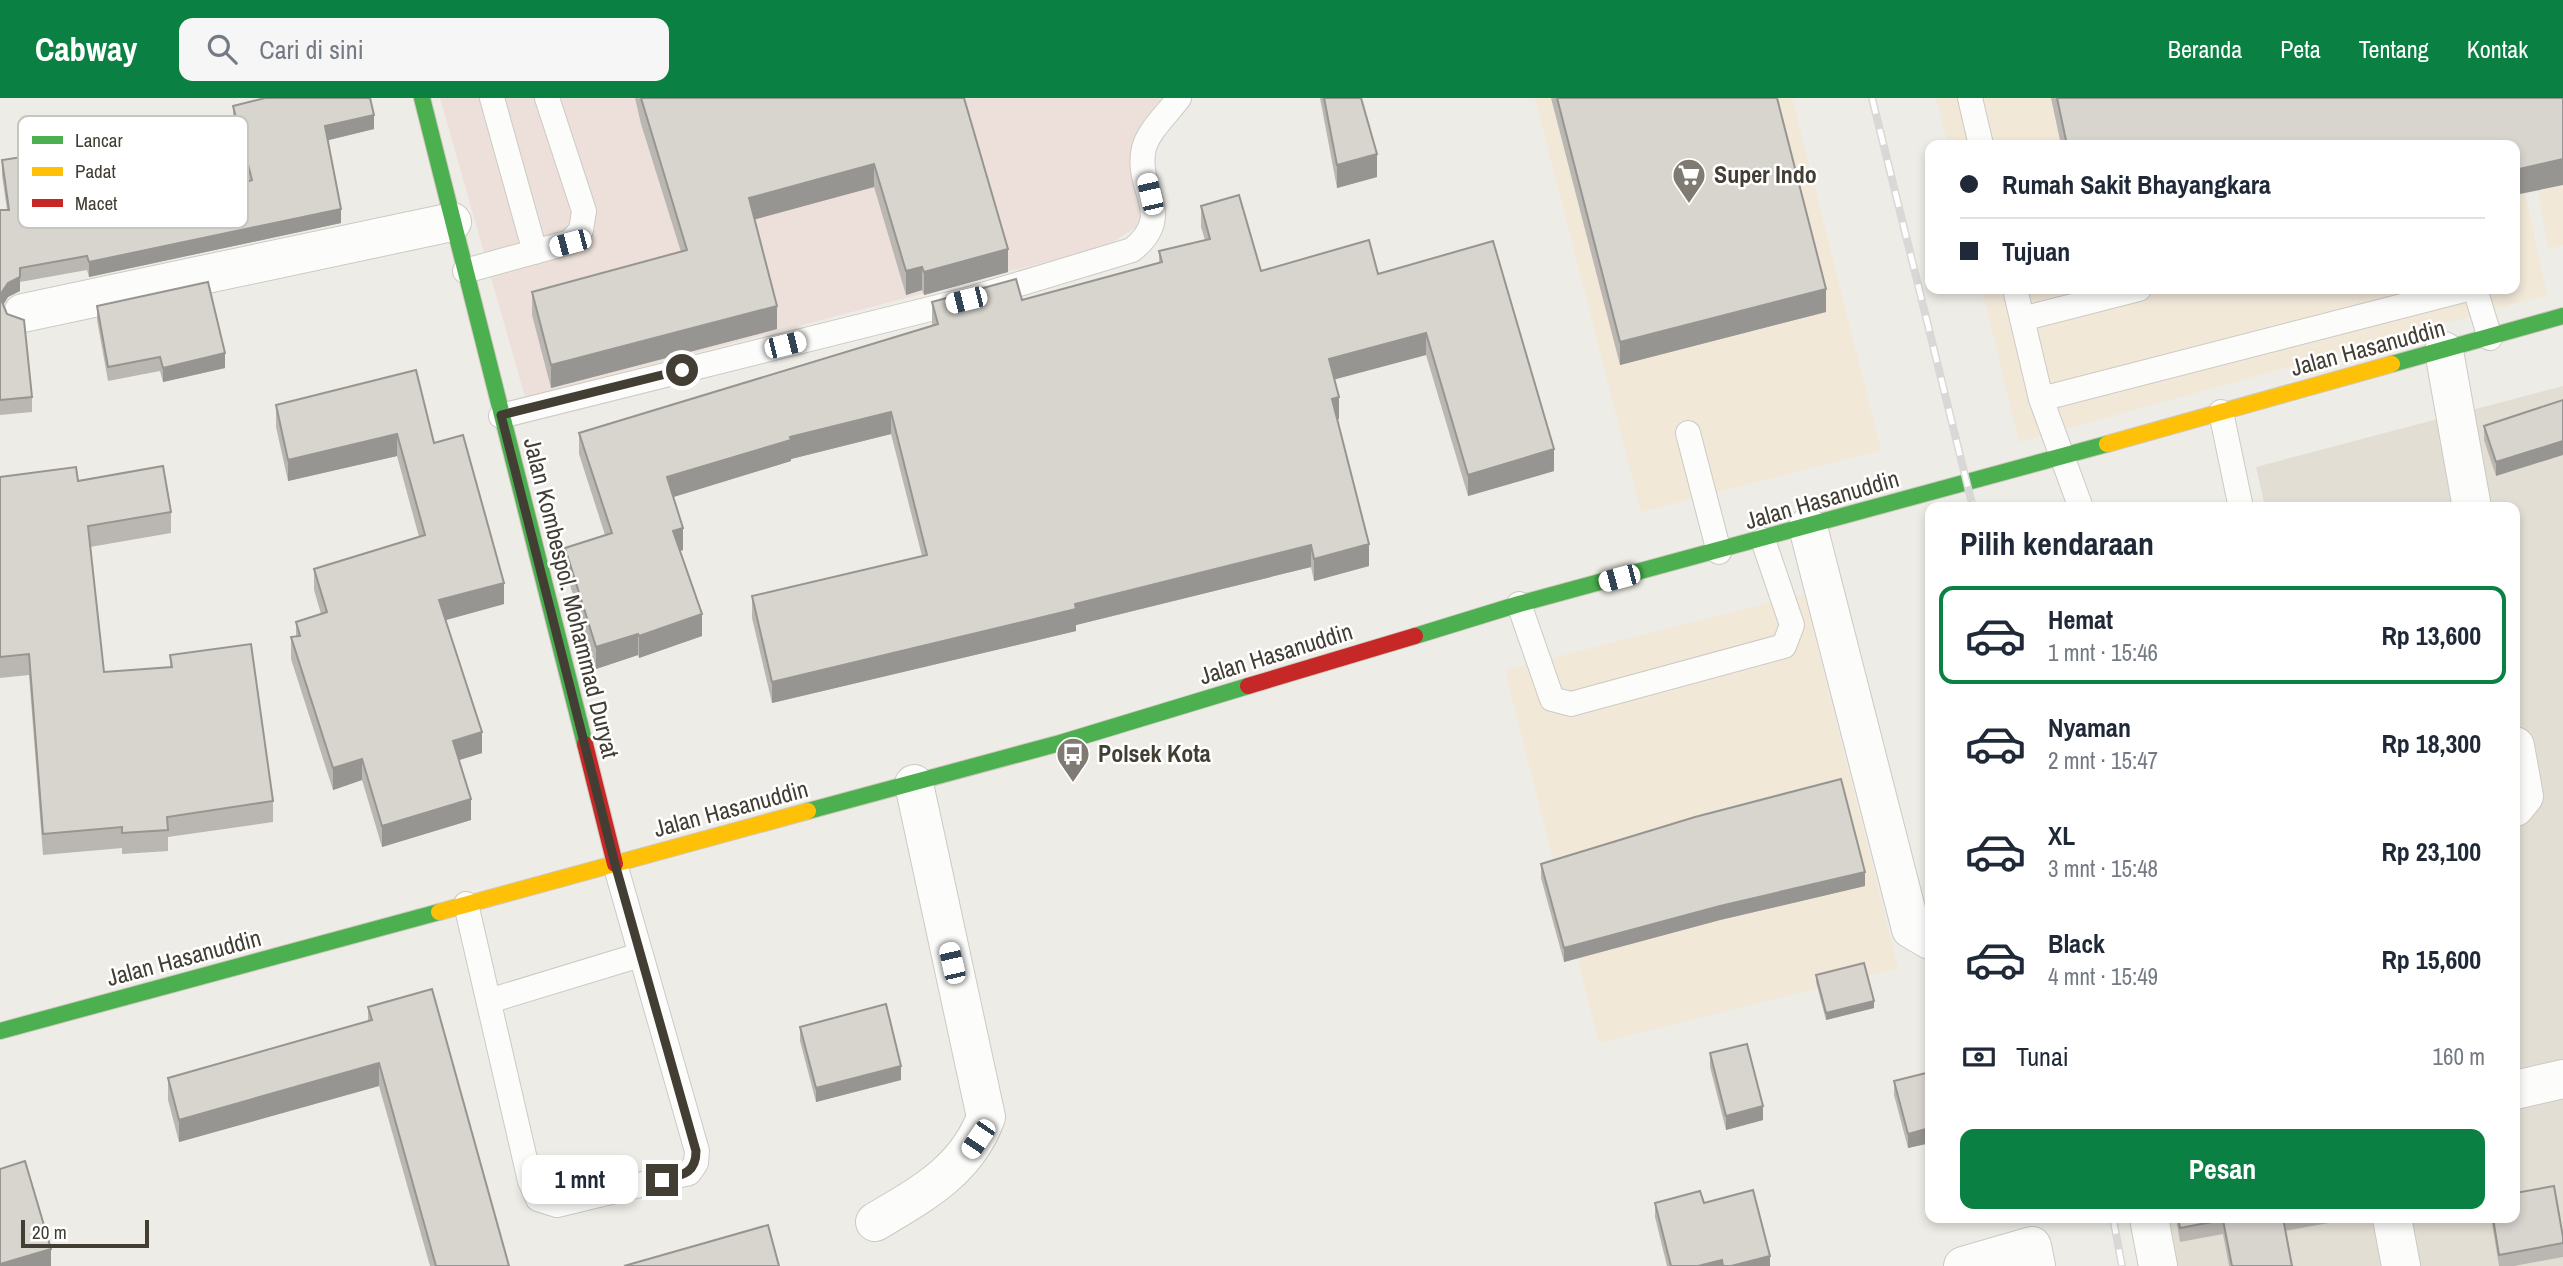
<!DOCTYPE html>
<html lang="id">
<meta charset="utf-8">
<style>
:root{--surface:#fff;--page:#f6f6f7;--text:#1f2937;--muted:#747a83;--line:#e0e1e3;--accent:#0b8043}
body{margin:0;font-family:"Archivo Narrow",sans-serif;background:var(--page);color:var(--text);height:100vh;display:flex;flex-direction:column;font-size:26px;white-space:nowrap}
*{box-sizing:border-box;margin:0}
p{font-size:23px;color:var(--muted)}
.icon{flex:none;width:38px;height:38px;fill:none;stroke:currentColor;stroke-width:2;stroke-linecap:round;stroke-linejoin:round}
.map{position:relative;flex:1;overflow:hidden}
.panel{position:absolute;left:1925px;top:404px;width:595px;height:721px;display:flex;flex-direction:column;background:var(--surface);border-radius:14px;box-shadow:0 4px 10px #0003}
.panel>*{flex:none}
.hud{position:absolute;left:1925px;top:42px;width:595px;height:154px;border-radius:14px;box-shadow:0 4px 10px #0003;display:grid;align-content:center;height:154px;padding:0 35px;background:var(--surface)}
.scale{position:absolute;left:21px;bottom:18px;width:128px;box-sizing:border-box;padding-left:7px;border:4px solid #433e33;border-top:0;font-size:19px;line-height:24px;white-space:nowrap;color:#433e33;-webkit-text-stroke:5px #fff;paint-order:stroke}
.end{position:absolute;width:32px;height:32px;margin:-16px;border:9px solid #433e33;background:#fff;box-shadow:0 0 0 4px #fff}
.from{border-radius:50%}
.bubble{position:absolute;height:49px;border-radius:14px;background:var(--surface);box-shadow:0 4px 10px #0003;font-size:23px;font-weight:700;line-height:49px;text-align:center}
.car{position:absolute;width:21px;height:42px;margin:-21px -10px;border-radius:9px;box-shadow:0 0 5px 2px #0007;background:linear-gradient(#fff 24%,#345 0 40%,#fff 0 76%,#345 0 86%,#fff 0)}
.hud b{display:flex;align-items:center;gap:24px;height:66px;font-size:26px}
.hud b+b{border-top:2px solid var(--line)}
.hud i{width:18px;height:18px;background:var(--text)}
ul{padding:0;list-style:none}
li{display:flex;align-items:center;gap:21px;height:98px;margin:0 14px 10px;padding:0 21px;border:4px solid transparent;border-radius:14px}
li div{flex:1}
li b{display:block;font-size:26px}
li em{font-style:normal;font-weight:700}
li.active{border-color:var(--accent)}
li>.icon{width:63px;height:63px;stroke-width:1.5}
h2{padding:0 35px;font-size:32px;line-height:84px}
.pay{display:flex;align-items:center;gap:18px;height:77px;padding:0 35px;font-size:26px}
.pay p{margin-inline-start:auto}
.button{display:flex;gap:14px;margin-top:auto;padding:14px 35px}
.button a{flex:1;height:80px;border-radius:14px;background:var(--accent);color:#fff;font-size:28px;font-weight:700;line-height:80px;text-align:center}
header{display:flex;align-items:center;gap:42px;box-sizing:border-box;height:98px;padding:0 35px;background:var(--accent);color:#fff}
header strong{font-size:33px}
nav{display:flex;gap:38px;margin-inline-start:auto;font-size:24px}
.search{width:490px;height:63px;background:var(--page);display:flex;align-items:center;gap:18px;box-sizing:border-box;padding:0 24px;border-radius:14px;color:var(--muted);font-size:26px}
.map>svg:first-child{display:block}
</style>
<header>
<strong>Cabway</strong>
<div class="search"><svg class="icon" aria-label="search" viewBox="0 0 24 24"><circle cx="10" cy="10" r="6"/><path d="M15 15l6 6"/></svg>Cari di sini</div>
<nav><a>Beranda</a><a>Peta</a><a>Tentang</a><a>Kontak</a></nav>
</header>
<div class="map">
<svg width="2563" height="1168" viewBox="0 0 2563 1168">
<rect width="100%" height="100%" fill="#eeece6"/>
<!-- residential -->
<path fill="#e2ded3" d="M2563,288V1168H2157L2148,1120H2515V410L2265,409L2256,369Z"/>
<!-- commercial -->
<path fill="#f1e8d8" d="M1535,0H1792L1881,352L1641,414Z
M1936,0H2505L2547,197L2019,344L1982,191H2515V47H1948Z
M2522,0H2563V147L2548,151Z
M1804,496L1898,870L1599,945L1505,572Z"/>
<!-- medical -->
<path fill="#ede0da" d="M440,0H1165L1136,40L1145,108L1139,128L1106,148L525,299Z"/>
<g fill="none" stroke-linecap="round" stroke-linejoin="round">
<defs>
<path id="lane" d="M492,0L535,154
M1970,0L1981,47
M465,173L570,144L581,132L584,113L547,0
M2015,191L2041,301L2081,410
M2475,191L2490,240
M2022,221L2139,191
M2041,301L2468,191
M2221,314L2241,410
M501,318L966,202L1132,152C1177,116 1134,92 1144,50C1149,32 1168,15 1179,0
M1688,335L1719,454
M1519,506L1552,601L1571,606L1784,548L1792,527L1763,442
M466,806L530,1083L538,1101L557,1107L689,1075L696,1065L697,1053L615,766
M489,903L640,857"/>
<path id="street" d="M23,215L452,124
M2444,253L2472,410
M1808,429L1911,831L1930,842
M2515,648L2524,698L2515,709
M2515,992L2563,981
M2149,1120L2158,1168
M2392,1120L2401,1168
M875,1124C922,1096 966,1073 986,1019L914,686
M1963,1168L2032,1148L2036,1168"/>
<path id="fast" d="M422,0L585,646
M2392,266L2563,218
M1415,538L1519,506L2107,346
M808,713L1060,645L1248,588
M0,933L439,814"/>
<path id="slow" d="M2107,346L2392,266
M439,814L808,713"/>
<path id="jam" d="M1248,588L1415,538
M585,646L615,766"/>
</defs>
<!-- lane casing -->
<use href="#lane" stroke="#cccac4" stroke-width="26"/>
<!-- street casing -->
<use href="#street" stroke="#cccac4" stroke-width="40"/>
<!-- fast casing -->
<use href="#fast" stroke="#cec9bd" stroke-width="18"/>
<!-- slow casing -->
<use href="#slow" stroke="#cec9bd" stroke-width="18"/>
<!-- jam casing -->
<use href="#jam" stroke="#cec9bd" stroke-width="18"/>
<!-- lane -->
<use href="#lane" stroke="#fcfcfb" stroke-width="24"/>
<!-- street -->
<use href="#street" stroke="#fcfcfb" stroke-width="38"/>
<!-- fast -->
<use href="#fast" stroke="#4caf50" stroke-width="16"/>
<!-- slow -->
<use href="#slow" stroke="#ffc107" stroke-width="16"/>
<!-- jam -->
<use href="#jam" stroke="#c62828" stroke-width="16"/>
<defs>
<path id="rail" d="M1872,0L1973,410
M2113,1120L2122,1168"/>
</defs>
<!-- rail casing -->
<use href="#rail" stroke="#d8d8d7" stroke-width="8"/>
<!-- rail -->
<use href="#rail" stroke="#fff" stroke-width="5" stroke-dasharray="16" stroke-linecap="butt"/>
</g>
<!-- wall -->
<path fill="#bab7b2" d="M635,0H964L1008,174L924,197L922,192L906,197L874,89L754,121L777,231L551,290L532,217V194L681,154L641,26Z
M1320,0H1361L1377,79L1337,90Z
M1551,0H1777L1826,214L1620,267Z
M2051,0H2563L2515,47H2061Z
M233,8L374,31L328,42L341,125L89,179L87,172L20,184V193L8,199L3,207L32,299V314L0,317V112H7L2,77V62L75,95L146,119L249,83L233,22Z
M1201,108L1261,173L1378,176L1554,373L1468,398L1426,257L1334,281L1339,321H1337L1369,468L1314,483L1311,469L1076,527V533L772,605L752,520V498L922,458L891,336L791,361V363L673,399L683,452L680,453L702,538L639,560L638,557L596,571L565,471V450L605,437L579,356V335L932,227V204L1022,202L1159,165V153L1205,142L1201,129Z
M97,208L225,270L163,284L160,273L108,283L97,222Z
M2563,302L2496,378L2484,342V328Z
M276,307L434,345L504,506L445,522L482,655L459,662L471,722L382,749L362,682L333,692L291,561V539L296,538V524L321,516L314,492V471L419,439L397,358L288,383L276,329Z
M0,379L78,383L171,414V435L90,449L104,574L170,569V557L273,703V724L168,739V753L122,756V750L43,757L29,577L0,580Z
M1541,766L1865,788L1720,822L1564,864L1541,780Z
M1816,877L1874,910L1826,922L1816,884Z
M368,909L509,1168H430L379,988L179,1044L168,1002V980L368,923Z
M800,929L901,982L816,1004L800,943Z
M1710,955L1763,1022L1726,1032L1710,969Z
M1930,974V1045L1908,1050L1894,997V983Z
M1655,1105H1704L1770,1168H1667L1655,1119Z
M2176,1120H2350V1121L2285,1133L2292,1168H2229L2223,1136L2180,1144Z
M2491,1120H2515L2563,1139V1159L2514,1168H2499Z"/>
<!-- shaded-wall -->
<path fill="#979591" d="M374,17V31L325,43V28Z
M1377,56V79L1337,90V67Z
M2563,61V87L2515,97V72Z
M874,66V89L749,123V100Z
M341,111V125L89,179V164Z
M1008,151V174L924,197V174Z
M922,169V192L906,197V173Z
M20,179V193L8,199L2,209V194L8,185Z
M1826,191V214L1620,267V244Z
M777,208V231L551,290V267Z
M1426,235V257L1329,283V261Z
M225,255V270L163,284V270Z
M1339,299V321L1332,322V301Z
M891,314V336L791,361V363L667,401V379L790,339Z
M397,336V358L288,383V362Z
M2563,343V357L2496,378V364Z
M1554,351V373L1468,398V377Z
M683,430V452L673,455V433Z
M1369,446V468L1314,483V461Z
M1311,447V469L1076,527V533L772,605V584L1075,506Z
M504,485V506L439,524V502Z
M702,516V538L639,560V538Z
M638,536V557L596,571V549Z
M482,634V655L453,664V643Z
M362,661V682L333,692V670Z
M471,701V722L382,749V728Z
M1865,774V788L1720,822L1564,864V850L1720,808Z
M1874,903V910L1826,922V915Z
M379,965V988L179,1044V1022Z
M901,968V982L816,1004V990Z
M1763,1008V1022L1726,1032V1018Z
M1930,1030V1045L1908,1050V1036Z
M51,1151V1168H0V1166Z
M1770,1158V1168H1731Z
M1722,1162V1168H1698Z"/>
<!-- building -->
<path fill="#d8d5cf" stroke="#979591" stroke-width="2" d="M265,0H370L374,17L325,28L341,111L89,164L87,158L20,170V179L8,185L2,194V204L7,216L24,222L32,299L0,302V112H9L2,62L69,52L75,95L139,83L146,119L252,82L233,8Z
M641,0H964L1008,151L924,174L922,169L906,173L874,66L749,100L777,208L551,267L532,194L687,152Z
M1324,0H1361L1377,56L1337,67Z
M1557,0H1777L1826,191L1620,244Z
M2057,0H2563V61L2515,72V47H2067Z
M1239,97L1261,173L1369,142L1378,176L1493,143L1554,351L1468,377L1426,235L1329,261L1339,299L1332,301L1369,446L1314,461L1311,447L1075,506L1076,511L772,584L752,498L927,457L891,314L790,339L791,342L667,379L683,430L673,433L702,516L639,538L638,536L596,549L565,450L612,435L579,335L938,226L932,204L1016,181L1022,202L1162,164L1159,153L1210,141L1201,108Z
M208,184L225,255L163,270L160,259L108,269L97,208Z
M416,272L434,345L463,337L504,485L439,502L482,634L453,643L471,701L382,728L362,661L333,670L291,539L300,538L296,524L327,514L314,471L425,437L397,336L288,362L276,307Z
M2563,302V343L2496,364L2484,328Z
M163,368L171,414L88,428L104,574L172,569L170,557L251,546L273,703L167,719L168,732L122,735V729L43,736L29,556L0,559V379L76,369L78,383Z
M1841,681L1865,774L1720,808L1564,850L1541,766L1695,719Z
M1864,865L1874,903L1826,915L1816,877Z
M432,891L509,1168H436L379,965L179,1022L168,980L372,922L368,909Z
M886,906L901,968L816,990L800,929Z
M1747,946L1763,1008L1726,1018L1710,955Z
M1930,974V1030L1908,1036L1894,983Z
M25,1063L51,1151L0,1166V1071Z
M2554,1088L2563,1139V1145L2499,1157L2493,1120H2515V1095Z
M1753,1092L1770,1158L1731,1168H1723L1722,1162L1698,1168H1671L1655,1105L1700,1093L1704,1105Z
M2178,1120H2283L2292,1168H2232L2223,1122L2180,1130Z
M768,1127L779,1168H624Z"/>
<g fill="none" stroke-linecap="round" stroke-linejoin="round">
<!-- route -->
<path stroke="#433e33" stroke-width="9" d="M662,1082C682,1077 696,1076 696,1053L615,766L501,317L682,272"/>
</g>
<!-- icons -->
<defs>
<symbol id="supermarket-pin" viewBox="-11 -11 22 30"><path d="M0 17L-7.5 6A9.5 9.5 0 1 1 7.5 6Z" fill="#7f7b72" stroke="#fff"/><path d="M-6-5.5h2.5l.6 2H6L4.5 2H-2.5L-4.4-4H-6ZM-1.5 3.2a1.3 1.3 0 1 0 .1 0ZM3 3.2a1.3 1.3 0 1 0 .1 0Z" fill="#fff"/></symbol>
<symbol id="bus-pin" viewBox="-11 -11 22 30"><path d="M0 17L-7.5 6A9.5 9.5 0 1 1 7.5 6Z" fill="#7f7b72" stroke="#fff"/><path d="M-5-6H5V4H4V6H2V4H-2V6H-4V4H-5ZM-3.5-4V0h7V-4ZM-3.5 1.2v1.5H-2V1.2ZM2 1.2v1.5H3.5V1.2Z" fill="#fff"/></symbol>
</defs>
<g fill-rule="evenodd">
<use href="#supermarket-pin" x="1670" y="58" width="38" height="52"/>
<use href="#bus-pin" x="1054" y="637" width="38" height="52"/>
</g>
<g text-anchor="middle" stroke-width="5" stroke-linejoin="round" paint-order="stroke">
<!-- poi labels -->
<g font-size="24" font-weight="bold" fill="#433e33" stroke="#fff" text-anchor="start">
<text x="1714" y="85">Super Indo</text>
<text x="1098" y="664">Polsek Kota</text>
</g>
<!-- street labels -->
<g font-size="24" fill="#433e33" stroke="#fff">
<text transform="translate(2368 250) rotate(-15)" y="8">Jalan Hasanuddin</text>
<text transform="translate(1822 402) rotate(-16)" y="8">Jalan Hasanuddin</text>
<text transform="translate(571 500) rotate(76)" y="8">Jalan Kombespol. Mohammad Duryat</text>
<text transform="translate(1276 556) rotate(-17)" y="8">Jalan Hasanuddin</text>
<text transform="translate(731 711) rotate(-15)" y="8">Jalan Hasanuddin</text>
<text transform="translate(184 860) rotate(-15)" y="8">Jalan Hasanuddin</text>
</g>
</g>
<!-- legend -->
<rect x="18" y="18" width="230" height="112" rx="10" fill="#fff" stroke="#c7c5c2" stroke-width="2"/>
<rect x="32" y="38" width="31" height="8" fill="#4caf50"/>
<rect x="32" y="69" width="31" height="9" fill="#ffc107"/>
<rect x="32" y="101" width="31" height="8" fill="#c62828"/>
<g font-size="19" fill="#433e33">
<text x="75" y="49">Lancar</text>
<text x="75" y="80">Padat</text>
<text x="75" y="112">Macet</text>
</g>
</svg>
<div class="scale">20 m</div>
<i class="end from" style="left:682px;top:272px"></i>
<i class="end" style="left:662px;top:1082px"></i>
<div class="bubble" style="left:522px;top:1057px;width:116px">1 mnt</div>
<i class="car" style="left:1150px;top:96px;rotate:347deg"></i>
<i class="car" style="left:570px;top:145px;rotate:255deg"></i>
<i class="car" style="left:966px;top:202px;rotate:256deg"></i>
<i class="car" style="left:785px;top:247px;rotate:76deg"></i>
<i class="car" style="left:1619px;top:480px;rotate:255deg"></i>
<i class="car" style="left:952px;top:865px;rotate:347deg"></i>
<i class="car" style="left:978px;top:1041px;rotate:214deg"></i>
<div class="hud">
<b><i class="from"></i>Rumah Sakit Bhayangkara</b>
<b><i></i>Tujuan</b>
</div>
<section class="panel">
<h2>Pilih kendaraan</h2>
<ul>
<li class="active"><svg class="icon" aria-label="car" viewBox="0 0 24 24"><path d="M5 17H2v-5l4-1 3-4h7l3 4 3 1v5h-3M9 17h6M6 11h13"/><circle cx="7" cy="17" r="2"/><circle cx="17" cy="17" r="2"/></svg><div><b>Hemat</b><p>1 mnt · 15:46</p></div><em>Rp 13,600</em></li>
<li><svg class="icon" aria-label="car" viewBox="0 0 24 24"><path d="M5 17H2v-5l4-1 3-4h7l3 4 3 1v5h-3M9 17h6M6 11h13"/><circle cx="7" cy="17" r="2"/><circle cx="17" cy="17" r="2"/></svg><div><b>Nyaman</b><p>2 mnt · 15:47</p></div><em>Rp 18,300</em></li>
<li><svg class="icon" aria-label="car" viewBox="0 0 24 24"><path d="M5 17H2v-5l4-1 3-4h7l3 4 3 1v5h-3M9 17h6M6 11h13"/><circle cx="7" cy="17" r="2"/><circle cx="17" cy="17" r="2"/></svg><div><b>XL</b><p>3 mnt · 15:48</p></div><em>Rp 23,100</em></li>
<li><svg class="icon" aria-label="car" viewBox="0 0 24 24"><path d="M5 17H2v-5l4-1 3-4h7l3 4 3 1v5h-3M9 17h6M6 11h13"/><circle cx="7" cy="17" r="2"/><circle cx="17" cy="17" r="2"/></svg><div><b>Black</b><p>4 mnt · 15:49</p></div><em>Rp 15,600</em></li>
</ul>
<div class="pay"><svg class="icon" aria-label="cash" viewBox="0 0 24 24"><path d="M3 7h18v10H3z"/><circle cx="12" cy="12" r="2"/></svg>Tunai<p>160 m</p></div>
<div class="button"><a>Pesan</a></div>
</section>
</div>
